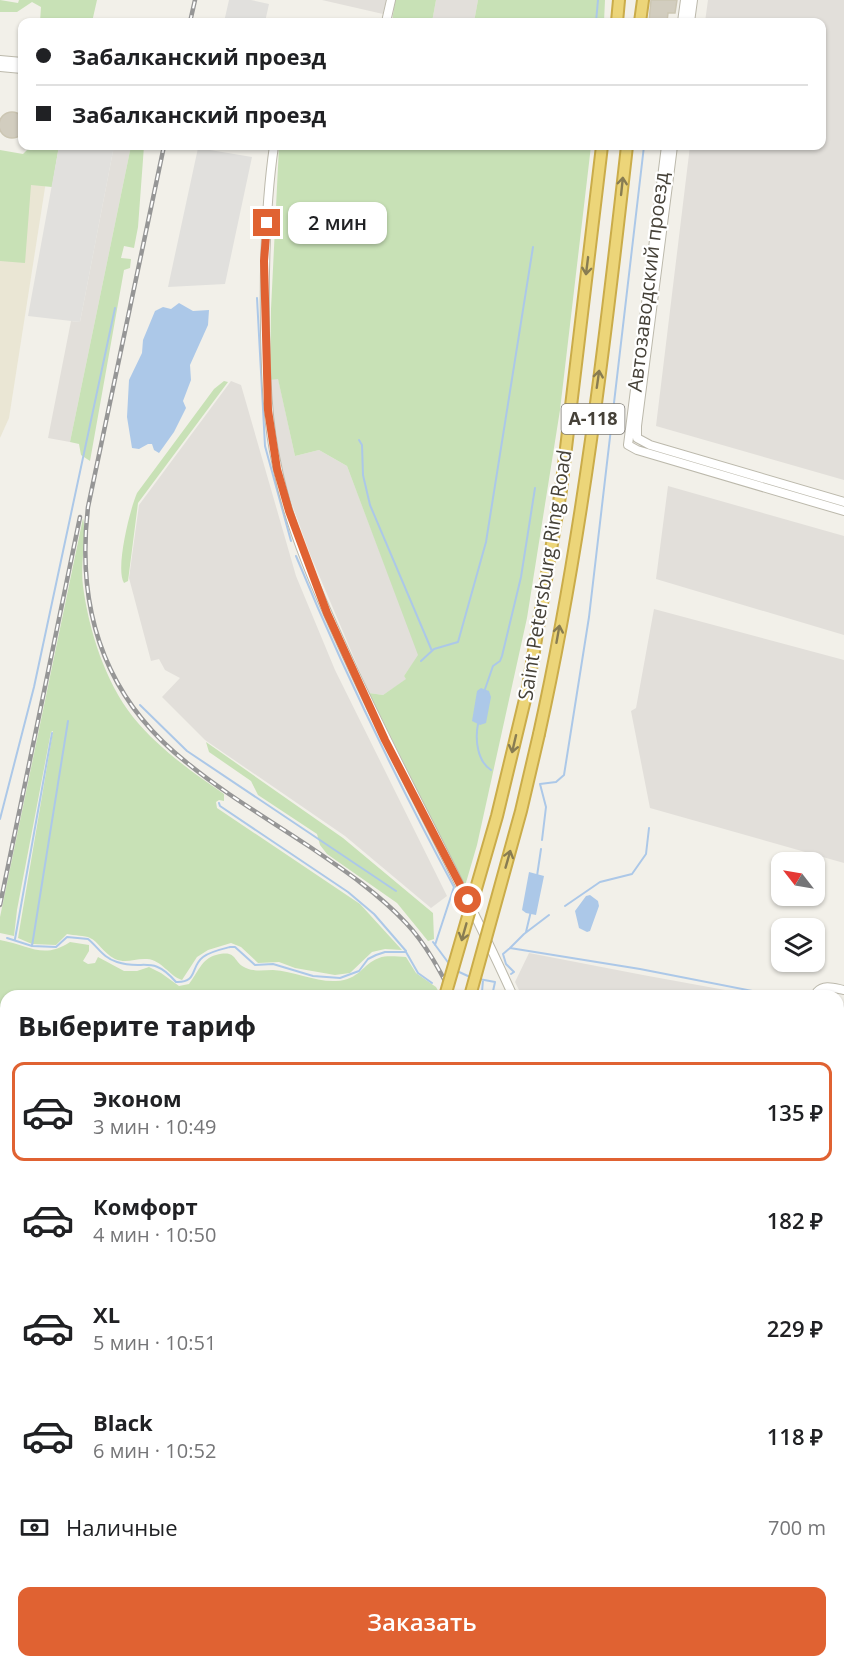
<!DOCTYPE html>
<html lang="ru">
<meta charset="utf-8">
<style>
:root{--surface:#fff;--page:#f2f2f2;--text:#202124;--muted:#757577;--line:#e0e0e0;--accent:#e06232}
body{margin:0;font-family:"Open Sans",sans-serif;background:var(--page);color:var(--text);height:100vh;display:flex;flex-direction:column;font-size:22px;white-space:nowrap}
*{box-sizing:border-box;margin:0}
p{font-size:20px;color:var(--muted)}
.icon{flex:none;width:33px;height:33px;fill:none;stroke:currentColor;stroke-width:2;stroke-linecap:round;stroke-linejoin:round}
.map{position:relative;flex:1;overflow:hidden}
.side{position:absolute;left:0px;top:990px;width:844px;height:678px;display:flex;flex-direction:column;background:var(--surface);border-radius:18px 18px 0 0;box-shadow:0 2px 4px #0004}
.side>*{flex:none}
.guide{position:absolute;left:18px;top:18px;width:808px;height:132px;border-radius:12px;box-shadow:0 2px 4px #0004;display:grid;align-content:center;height:132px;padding:0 18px;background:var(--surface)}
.needle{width:39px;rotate:301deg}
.fabs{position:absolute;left:771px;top:852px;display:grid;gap:12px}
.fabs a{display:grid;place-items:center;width:54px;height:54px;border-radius:12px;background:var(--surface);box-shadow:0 2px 4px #0004;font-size:30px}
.end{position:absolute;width:27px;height:27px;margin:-14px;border:8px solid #e06232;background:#fff;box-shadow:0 0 0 3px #fff}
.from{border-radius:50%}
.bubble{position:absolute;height:42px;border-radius:12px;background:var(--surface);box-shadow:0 2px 4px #0004;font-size:20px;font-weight:600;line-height:42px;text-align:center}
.guide b{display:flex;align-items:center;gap:21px;height:57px;font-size:22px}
.guide b+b{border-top:2px solid var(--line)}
.guide i{width:15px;height:15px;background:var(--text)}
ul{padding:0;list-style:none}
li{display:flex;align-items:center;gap:18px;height:99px;margin:0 12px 9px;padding:0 6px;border:3px solid transparent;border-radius:12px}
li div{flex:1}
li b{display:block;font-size:22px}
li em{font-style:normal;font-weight:600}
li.active{border-color:var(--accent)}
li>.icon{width:54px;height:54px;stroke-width:1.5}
h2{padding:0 18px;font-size:27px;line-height:72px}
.pay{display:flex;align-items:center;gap:15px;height:66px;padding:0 18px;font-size:22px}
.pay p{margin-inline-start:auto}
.action{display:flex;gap:12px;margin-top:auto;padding:12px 18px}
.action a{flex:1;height:69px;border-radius:12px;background:var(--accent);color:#fff;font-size:24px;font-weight:600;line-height:69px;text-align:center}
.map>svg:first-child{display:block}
</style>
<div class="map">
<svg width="844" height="1668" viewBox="0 0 844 1668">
<rect width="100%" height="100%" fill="#f2f0e9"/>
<!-- industrial -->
<path fill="#e2dfda" d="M322,0H386L383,14Z
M436,0H478L474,22H432Z
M708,0H844V480L656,426L690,146H822V22H705Z
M114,146H131L70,442L48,438L71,321L80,322Z
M278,378L295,456L319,450L347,466L419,655L404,676L407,679L383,695L369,693L310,554L280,471L273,423L270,380Z
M231,381L241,385L296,576L335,670L447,896L431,908L345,836L205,740L162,697L180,678L165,670L159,659L151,661L129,578L139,505Z
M668,486L844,536V635L656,579Z
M654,609L844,660V863L650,808L631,711L636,708Z
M529,953L643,975L758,996H522L515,982Z
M838,1002L844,1004V1443L839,1476Z
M839,1501L844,1502V1600L839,1601Z
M640,1662H755L758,1668H643Z"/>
<!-- education -->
<path fill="#eae6d4" d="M0,159L49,162L9,418L0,438Z"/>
<!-- green -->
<path fill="#c8e1b6" d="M0,0L18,3L19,0H97L92,22H40L41,7L32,2L17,12H0Z
M395,0H436L432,22H392Z
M478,0H605L604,22H474Z
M31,146H59L52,187L31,185L25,263L0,261V150L23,154Z
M131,146H144L138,227L134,248L124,246L121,258L131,259L130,268L124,270L90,461L81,455L79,444L70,442Z
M279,146H591L560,410L527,618L477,845L465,886L369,693L383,695L406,679L404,676L418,655L347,466L319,450L295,456L278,379L270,380L271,309Z
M224,381L228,382L138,503L128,581L124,583C115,569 130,509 137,493L214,389Z
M83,518C87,535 80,565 83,586C89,631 105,681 133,717C158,748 192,772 224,794V801L219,800L216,802L217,808L360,904L402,950L385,949L372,952L350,973L335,975L295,968L279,962L258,963L241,947L231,943L208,950L197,957L182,980C169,976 162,960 147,959C135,958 127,964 115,959C103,953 98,941 90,938C85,935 74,936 67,934L56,945L32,944L18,938L53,731L51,732L17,910L14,936L0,933V917Z
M206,742L343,838L433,913L434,939L428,941L397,903L327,854L320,845L317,834L258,795L251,781L209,752Z
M0,940C29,945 43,960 70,942L89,945V951L83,961L88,964L95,963L98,957L124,971H137L149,967L161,973L179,986L189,984C197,974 202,958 216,955C238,949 232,962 246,968C255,972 264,970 273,970C294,971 315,982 336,981C360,980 362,964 379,958C387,955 398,957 406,957L416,973L436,987L441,996H6V1482L0,1485Z
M6,1499V1662H620L622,1668H0V1503Z"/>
<!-- parking -->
<path fill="#e1e0dd" d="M229,0H251L269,4L265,22H224Z
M59,146H114L80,322L28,316Z
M198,148L252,157L225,284L168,287Z"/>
<!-- water -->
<path fill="#acc8e8" d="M179,303L193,311L209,310L208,325L190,365L191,380L183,401L186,408L174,432L159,453L154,450L152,444H148L139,449L132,448L127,417L129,380L142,353L143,340L155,311L163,307L171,309Z
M481,688L489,691L491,697L486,723L480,725L472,721L477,691Z
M529,872L544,876L536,915L526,913L522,910Z
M590,895L598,901L599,906L590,931L587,932L579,928L575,911L586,896Z"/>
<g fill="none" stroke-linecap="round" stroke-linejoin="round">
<!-- stream -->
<path stroke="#acc8e8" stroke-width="2" d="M596,22L598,0
M257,298L265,446L291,541
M359,440L362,445L363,475L370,505L432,651
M296,556C343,670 396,779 454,887L435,945
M421,661L434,649L458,642L486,542L533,247
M484,692L493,666L500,661L502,656L521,577L535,488
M140,705L187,751L396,891
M478,724C475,739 477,761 491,770
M219,803L220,806L348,892L374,914L406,951
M0,819L34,687L115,308
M542,840L546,807L540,784L556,782L564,775L589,617L644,146
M537,876L541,849
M565,906L600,882L632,874L646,854L649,828
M549,915L524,934L510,948L640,969L773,995
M526,932L531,911
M7,938L32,946L56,947L67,937L88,939C98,947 103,958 117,962C144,971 152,954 176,982C198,983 190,967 203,957C209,952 222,949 230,947H235L255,965L273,964L313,976L340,978L359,971L368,959L376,955L385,952H406L418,973L432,983
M15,939L52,733
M433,942L450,965
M32,946L68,721
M510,948L503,954L506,964L514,972L511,974
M457,971L470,977
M479,979L495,982L492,996
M482,992L483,980"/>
</g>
<!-- building -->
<path fill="#d2cdbf" stroke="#ccc6b3" stroke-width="1.5" d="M651,0H677L675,13H668L667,22H649Z
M-1 125a13 13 0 1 1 26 0a13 13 0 1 1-26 0Z
M838,1058L844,1059V1159L838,1158Z"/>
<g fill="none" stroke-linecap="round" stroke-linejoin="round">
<defs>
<path id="minor" d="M386,22L391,0
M682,22L685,0
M690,22L693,0
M0,60L22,62
M0,67L22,69
M274,146C265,207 264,269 265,331C266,377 267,422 277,466C290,531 318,593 346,654C398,769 461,880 513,996
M666,146L628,445L637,450L844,511
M673,146L637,426V438L650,445L844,502
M817,992C824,984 834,988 844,990
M834,1662L837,1668"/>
<path id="highway" d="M617,22L619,0
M640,22L643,0
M528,687L561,490L602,146
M539,734C582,540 605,342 627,146
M209,1668L211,1662
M229,1668L231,1662"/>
</defs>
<!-- minor casing -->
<use href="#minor" stroke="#bcb9ac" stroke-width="10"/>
<!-- highway casing -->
<use href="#highway" stroke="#caac4a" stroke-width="14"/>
<!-- minor -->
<use href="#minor" stroke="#fff" stroke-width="8"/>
<!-- highway -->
<use href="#highway" stroke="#ecd579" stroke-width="10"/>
<defs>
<path id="rail" d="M190,22L195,0
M164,146L88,507C76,609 104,697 186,762C225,794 268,819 310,847C344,870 378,893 406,923C426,944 440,971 453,996
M0,905L80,517
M0,1500L6,1495
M629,1662L631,1668
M776,1662L779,1668"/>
</defs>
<!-- rail casing -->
<use href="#rail" stroke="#969696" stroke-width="4.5"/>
<!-- rail -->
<use href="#rail" stroke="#fff" stroke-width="2" stroke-dasharray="7" stroke-linecap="butt"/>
<defs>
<path id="highway-bridge" d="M445,996L497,816L528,687
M470,996L521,811L539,734"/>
</defs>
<!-- highway-bridge casing -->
<use href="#highway-bridge" stroke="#caac4a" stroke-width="14" stroke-linecap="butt"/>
<!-- highway-bridge -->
<use href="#highway-bridge" stroke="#ecd579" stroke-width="10"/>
</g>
<!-- one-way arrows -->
<defs><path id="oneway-shaft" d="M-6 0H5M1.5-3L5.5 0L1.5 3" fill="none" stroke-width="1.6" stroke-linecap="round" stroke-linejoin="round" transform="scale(1.5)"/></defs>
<g stroke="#887c52">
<use href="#oneway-shaft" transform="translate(622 186) rotate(-84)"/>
<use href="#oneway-shaft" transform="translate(587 266) rotate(97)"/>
<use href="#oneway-shaft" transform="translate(598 379) rotate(-82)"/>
<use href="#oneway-shaft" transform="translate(558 634) rotate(-80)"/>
<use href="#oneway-shaft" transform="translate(514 744) rotate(103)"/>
<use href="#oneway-shaft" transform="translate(508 859) rotate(-74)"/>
<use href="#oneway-shaft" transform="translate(464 932) rotate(106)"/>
</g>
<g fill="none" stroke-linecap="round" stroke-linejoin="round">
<!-- route -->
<path stroke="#e06232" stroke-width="8" d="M267,223L264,261L268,410L277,469L289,511L327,613L385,740L468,900"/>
</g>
<g text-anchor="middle" stroke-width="4.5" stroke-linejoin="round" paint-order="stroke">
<!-- shield labels -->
<rect fill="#fff" stroke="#7d7a74" stroke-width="1.5" x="561.5" y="404" width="63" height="30" rx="4.5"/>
<g font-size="18" font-weight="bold" fill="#454138">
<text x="593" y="425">А-118</text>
</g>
<!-- street labels -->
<g font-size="20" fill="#454138" stroke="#fff">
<text transform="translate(648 282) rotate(-83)" y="7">Автозаводский проезд</text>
<text transform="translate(545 575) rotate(-81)" y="7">Saint Petersburg Ring Road</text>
</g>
</g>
</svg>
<div class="fabs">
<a><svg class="needle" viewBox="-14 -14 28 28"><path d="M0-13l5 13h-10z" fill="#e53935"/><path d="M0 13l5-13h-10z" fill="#757577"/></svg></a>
<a><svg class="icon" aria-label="layers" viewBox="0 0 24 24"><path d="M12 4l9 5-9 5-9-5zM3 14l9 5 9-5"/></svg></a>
</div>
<i class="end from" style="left:468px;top:900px"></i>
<i class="end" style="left:267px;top:223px"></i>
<div class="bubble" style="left:288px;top:202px;width:99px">2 мин</div>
<div class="guide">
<b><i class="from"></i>Забалканский проезд</b>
<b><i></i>Забалканский проезд</b>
</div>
<section class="side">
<h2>Выберите тариф</h2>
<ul>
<li class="active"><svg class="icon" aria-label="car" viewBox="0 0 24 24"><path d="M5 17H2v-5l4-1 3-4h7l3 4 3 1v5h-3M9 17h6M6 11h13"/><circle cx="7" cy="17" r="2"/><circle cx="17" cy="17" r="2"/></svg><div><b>Эконом</b><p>3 мин · 10:49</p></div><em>135 ₽</em></li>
<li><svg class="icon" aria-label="car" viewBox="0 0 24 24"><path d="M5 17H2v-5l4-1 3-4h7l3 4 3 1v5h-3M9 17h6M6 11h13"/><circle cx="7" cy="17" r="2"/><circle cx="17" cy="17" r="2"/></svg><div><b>Комфорт</b><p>4 мин · 10:50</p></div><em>182 ₽</em></li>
<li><svg class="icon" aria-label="car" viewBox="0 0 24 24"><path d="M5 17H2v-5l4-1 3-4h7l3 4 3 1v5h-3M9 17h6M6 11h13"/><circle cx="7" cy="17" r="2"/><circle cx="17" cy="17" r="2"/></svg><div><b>XL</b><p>5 мин · 10:51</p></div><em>229 ₽</em></li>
<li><svg class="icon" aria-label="car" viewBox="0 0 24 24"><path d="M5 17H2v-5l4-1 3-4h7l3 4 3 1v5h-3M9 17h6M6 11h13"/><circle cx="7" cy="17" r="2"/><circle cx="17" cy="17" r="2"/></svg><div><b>Black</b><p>6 мин · 10:52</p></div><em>118 ₽</em></li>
</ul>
<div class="pay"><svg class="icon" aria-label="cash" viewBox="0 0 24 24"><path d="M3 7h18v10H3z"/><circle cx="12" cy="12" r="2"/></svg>Наличные<p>700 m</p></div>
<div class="action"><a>Заказать</a></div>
</section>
</div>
